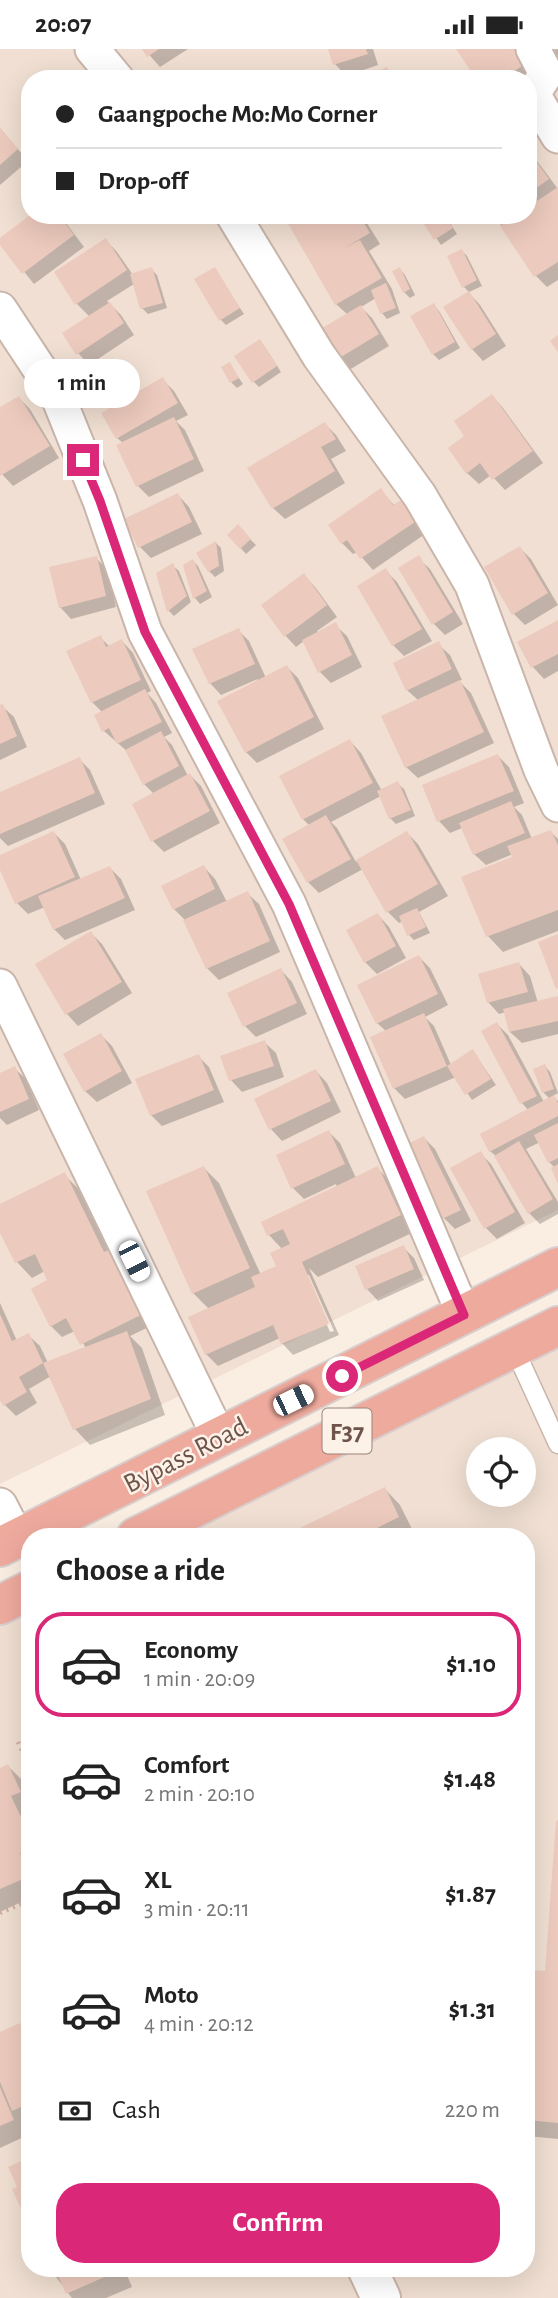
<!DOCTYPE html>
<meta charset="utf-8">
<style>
:root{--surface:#fff;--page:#f2f2f2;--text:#222;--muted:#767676;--line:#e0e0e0;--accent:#db2777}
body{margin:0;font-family:"Alegreya Sans",sans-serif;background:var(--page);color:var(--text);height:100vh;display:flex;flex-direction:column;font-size:26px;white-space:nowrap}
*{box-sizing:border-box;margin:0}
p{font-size:23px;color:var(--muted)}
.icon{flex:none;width:38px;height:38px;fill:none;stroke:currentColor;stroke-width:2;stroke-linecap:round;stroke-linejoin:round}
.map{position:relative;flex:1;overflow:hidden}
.drawer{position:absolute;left:21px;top:1479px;width:514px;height:749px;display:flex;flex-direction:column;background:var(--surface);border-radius:28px;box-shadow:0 7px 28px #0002}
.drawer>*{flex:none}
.banner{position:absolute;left:21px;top:21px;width:516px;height:154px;border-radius:28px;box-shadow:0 7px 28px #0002;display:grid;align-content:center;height:154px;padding:0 35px;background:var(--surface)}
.fabs{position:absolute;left:466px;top:1388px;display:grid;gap:14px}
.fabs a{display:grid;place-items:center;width:70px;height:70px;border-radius:50%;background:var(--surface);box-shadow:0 7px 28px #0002;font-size:35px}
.end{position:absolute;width:32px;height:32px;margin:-16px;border:9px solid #db2777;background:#fff;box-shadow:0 0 0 4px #fff}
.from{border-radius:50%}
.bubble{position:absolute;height:49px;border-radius:24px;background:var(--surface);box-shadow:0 7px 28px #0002;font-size:23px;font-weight:600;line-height:49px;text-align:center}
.car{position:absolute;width:21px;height:42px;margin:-21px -10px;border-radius:9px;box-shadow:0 0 5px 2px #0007;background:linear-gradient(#fff 24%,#345 0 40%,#fff 0 76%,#345 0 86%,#fff 0)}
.banner b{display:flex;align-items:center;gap:24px;height:66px;font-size:26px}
.banner b+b{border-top:2px solid var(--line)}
.banner i{width:18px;height:18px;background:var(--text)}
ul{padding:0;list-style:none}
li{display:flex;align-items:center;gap:21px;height:105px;margin:0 14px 10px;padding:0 21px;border:4px solid transparent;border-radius:28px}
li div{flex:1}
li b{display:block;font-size:26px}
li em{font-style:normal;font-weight:600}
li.active{border-color:var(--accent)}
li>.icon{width:63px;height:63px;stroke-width:1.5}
h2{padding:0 35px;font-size:32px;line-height:84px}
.pay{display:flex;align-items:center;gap:18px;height:77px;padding:0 35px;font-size:26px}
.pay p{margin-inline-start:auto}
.primary-button{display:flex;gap:14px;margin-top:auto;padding:14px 35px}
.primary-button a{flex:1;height:80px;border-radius:28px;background:var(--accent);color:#fff;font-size:28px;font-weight:600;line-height:80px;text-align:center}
.status{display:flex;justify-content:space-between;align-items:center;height:49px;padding:0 35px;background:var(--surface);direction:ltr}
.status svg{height:19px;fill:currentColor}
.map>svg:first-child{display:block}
</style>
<div class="status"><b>20:07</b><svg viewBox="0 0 49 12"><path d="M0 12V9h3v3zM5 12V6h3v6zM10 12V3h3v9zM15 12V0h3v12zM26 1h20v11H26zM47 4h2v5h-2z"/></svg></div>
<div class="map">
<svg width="558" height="2249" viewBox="0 0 558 2249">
<rect width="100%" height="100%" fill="#faeee2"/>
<!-- residential -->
<path fill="#f0dfd2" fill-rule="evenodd" d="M0,0H558V1161L0,1435ZM30,30H528V166H30Z
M558,1300V2249H0V1562L30,1548V2219H527V1488L158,1487ZM478,1400H523V1446H478Z"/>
<!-- shadow -->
<path fill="#0003" fill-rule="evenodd" d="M144,0H188L160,18Z
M330,0H373L378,16L346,27L335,15Z
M458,0H527L528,30H478Z
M558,0V12L551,1Z
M0,79L28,112L0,136Z
M528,100L558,140V231L547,238L536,227L504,179L492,166H528Z
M33,166H60L84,198L34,235L0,193Z
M182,166H193L187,171Z
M285,166H362L380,195L369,202L392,240L400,264L387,270L382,264L376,249L361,258L372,269L389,297L349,321L338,310L348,266L336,255Z
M420,166H445L457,185L441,196Z
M106,191L117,203L133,226L151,220L157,226L167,259L148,265L142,259L134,235L107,252L121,266L134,286L89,316L78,304L90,268L76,254Z
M462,202L467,207L482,237L469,243L464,238Z
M214,220L244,265L226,276L220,270Z
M400,220L405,226L415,246L410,249L404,243Z
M469,244L480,256L506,297L483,312L472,300L446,259Z
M434,256L439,262L460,299L439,311L433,305L413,267Z
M265,298L281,323L259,338L253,332Z
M230,316L243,335L237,339L231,333Z
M162,330L174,342L188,366L176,372L185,381L204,422L149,448L138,437L123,394L117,389Z
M492,347L503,359L543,414L505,441L491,426L479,435L467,424V388Z
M19,349L30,360L59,409L13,437L0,423V360Z
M325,375L336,386L346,402L331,410L345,434L285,470L273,459Z
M380,441L395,457L403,452L428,483L373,521L357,503L353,505L342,494Z
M178,446L189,458L202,485L151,509L140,498Z
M238,478L256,496L246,505L229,486Z
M216,494L221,499L224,522L215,528L209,522Z
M520,499L531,510L558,556L525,576L513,564Z
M96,509L107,520L116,558L71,570L60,558Z
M418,509L430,520L463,575L445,586L434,575Z
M193,512L198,517L212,548L200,555L195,549L185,516Z
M173,517L179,522L191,553L174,567L169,562L158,525Z
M386,522L397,533L432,592L404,607L393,596Z
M304,526L315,538L337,568L317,582L318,584L335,576L347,587L362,618L331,634L320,623L304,592L296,598L285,586Z
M558,573V622L544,630L533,618L520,594Z
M238,581L249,592L266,629L287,618L298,629L324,680L257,714L246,703L258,630L221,646L210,634Z
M100,588L110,598L122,592L133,604L151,642L147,644L156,654L172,684L164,688L172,696L188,727L190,726L201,737L220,774L164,803L153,792L134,755L154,745L144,735L129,704L104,682L103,664L92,653Z
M438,595L450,606L462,631L459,632L471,644L494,694L418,729L406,718L419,652L407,641Z
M2,657L14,668L27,698L0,711V658Z
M350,692L361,704L382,742L398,735L404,740L415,767L396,775L390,769L381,747L331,773L337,779L356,813L407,784L418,795L448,847L419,863L430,884L414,891L409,886L403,872L399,874L388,863L363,820L319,844L308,833L310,777L303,770Z
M498,707L509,718L524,754L514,758L522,766L532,790L551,783L558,790V882L503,903L488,887L514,809L513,805L486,816L474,805L462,779L450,784L439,772L424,737Z
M79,710L90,721L105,755L8,797L0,789V745Z
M54,784L65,795L81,831L110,819L121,830L135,861L65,891L54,880L45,858L28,865L17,854L0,817V808Z
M204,818L215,830L227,853L247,844L259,855L280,903L219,931L207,919L185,871L174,860Z
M378,866L389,878L406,909L377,925L365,913L349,882Z
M91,884L102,895L132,944L78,977L67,965L37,916Z
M419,908L430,919L448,956L425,968L434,977L451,1016L473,1002L496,1036L472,1051L456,1028L405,1050L394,1039L386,982L377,974Z
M519,915L530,927L538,954L558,949V985L522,994L510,983L506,963L499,965L488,953Z
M281,921L292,933L307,965L256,988L245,977Z
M497,975L508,986L544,1053L550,1050L543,1043L545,1017L550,1023L558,1044L553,1047L558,1052V1130L555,1119L549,1113L540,1093L526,1100L558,1153V1165L540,1175L529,1164L497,1108L490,1102L528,1061L522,1054L483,982Z
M101,986L112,997L132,1034L97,1053L85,1042Z
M264,993L276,1004L284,1028L242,1043L231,1031L222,1008Z
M198,1007L209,1018L224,1053L162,1077L151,1066Z
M14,1019L26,1030L39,1061L7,1076L0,1069V1026Z
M316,1022L327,1034L341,1063L282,1092L271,1080L257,1051Z
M329,1083L340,1094L356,1129L377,1119L393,1135L416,1182L318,1228L309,1219L339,1286L293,1306L282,1294L280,1289L218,1317L206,1305L209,1260L193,1244L204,1119L219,1134L261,1226L279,1218L282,1200L269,1186L263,1174L337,1138L336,1135L304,1150L293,1139ZM305,1226H309L334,1282L330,1283Z
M424,1089L435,1100L471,1172L455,1180L444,1169Z
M480,1104L491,1115L525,1174L497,1190L486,1179Z
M64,1126L80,1141L110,1202L157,1274L130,1287L142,1299L165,1366L90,1396L75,1380L51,1327L29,1340L37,1354L16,1367L0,1351V1254L17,1292L28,1286L40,1297L48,1314L86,1299L75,1282L62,1288L51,1277V1232L45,1222L32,1229L17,1213L0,1180V1157Z
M403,1198L414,1209L424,1231L378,1252L367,1240L357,1218Z
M385,1440L400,1456L414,1484L406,1488H286Z
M8,1717L24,1733L30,1746V1761L26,1762L30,1772V1849L0,1863V1721Z
M558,1769V2090L527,2087V1922L547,1924Z
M19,1976L30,1987V2070L23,2073L28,2086L0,2099V1985Z
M49,2219H124L132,2238L106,2249H72Z"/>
<!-- building -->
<path fill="#eccabd" d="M142,0H159L147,8Z
M328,0H366L368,5L333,16Z
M456,0H526L532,10L503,30H476Z
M387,18L392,30H359Z
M0,79L18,100L0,116Z
M528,101L549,130L528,145Z
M558,138V213L534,228L500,177L516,166H528V158Z
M30,166H59L74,186L22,225L0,196V189Z
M283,166H359L370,184L344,199L360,191L382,229L335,256Z
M418,166H444L453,179L434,191Z
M106,189L127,221L75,256L54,223Z
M462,200L477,231L462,239L447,207Z
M152,218L163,254L140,260L130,225Z
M215,218L240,259L219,272L194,230Z
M400,218L410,240L403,244L392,222Z
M386,234L396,259L380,265L371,241Z
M469,242L496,285L471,301L443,258Z
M110,253L124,274L76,306L62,284Z
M434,254L455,293L432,306L410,267Z
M361,256L379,285L336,311L319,281Z
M558,286V303L550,292Z
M260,290L277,317L252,334L234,307Z
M230,313L239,329L230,334L221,318Z
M163,328L178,354L116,390L101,364Z
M492,345L533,402L492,431L480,414L466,425L448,399L464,387L454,372Z
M19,347L50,397L0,427V358Z
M174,368L194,410L136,438L116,396Z
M325,373L336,390L321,398L335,422L272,460L247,419Z
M381,439L393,456L403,450L418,471L360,510L347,491L341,495L328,476Z
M178,444L192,473L138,499L124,470Z
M238,475L251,490L240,500L227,486Z
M216,492L219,517L208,523L196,504Z
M520,497L548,544L512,566L484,518Z
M419,506L453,563L432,576L398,519Z
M97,507L106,547L59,559L49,518Z
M193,510L207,542L193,550L183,516Z
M173,514L187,547L167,563L156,524Z
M386,519L422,580L392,597L357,537Z
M304,524L327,556L284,588L261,556Z
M558,571V605L531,619L517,593Z
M336,573L352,606L318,624L302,591Z
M239,579L255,615L209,635L192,600Z
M101,586L106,598L122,590L141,631L91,654L66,602Z
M439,592L452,620L406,642L393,614Z
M287,616L314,668L245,704L217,652Z
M460,631L484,683L405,719L381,667Z
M145,640L162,673L117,695L109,679L102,683L94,666Z
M3,655L17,687L0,695V656Z
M161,682L179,717L143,736L125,701Z
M350,690L373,734L302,771L279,727Z
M498,705L514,742L437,773L422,736Z
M80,708L95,744L0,785V743Z
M190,724L210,762L151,793L132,755Z
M398,732L411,761L389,770L377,742Z
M511,752L525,784L473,806L459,774Z
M326,766L351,810L307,834L282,790Z
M551,781L558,796V861L486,888L461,828L512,808L507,797Z
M54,782L75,828L15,855L0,821V806Z
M407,782L438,835L386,864L356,811Z
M204,816L215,840L173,861L161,837Z
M110,817L125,849L53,881L38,847Z
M248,842L270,892L206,920L183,871Z
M417,859L426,878L407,887L399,867Z
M378,864L396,897L364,914L346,881Z
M91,882L122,933L65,966L35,915Z
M558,885V939L556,940L538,893Z
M419,906L438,945L376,975L357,936Z
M519,913L528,943L487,954L478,925Z
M281,919L297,954L243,978L227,944Z
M558,947V972L509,983L503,960Z
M424,964L447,1017L393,1040L370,988Z
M497,973L537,1047L520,1055L481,982Z
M101,984L122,1022L84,1043L63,1005Z
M265,991L274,1017L229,1032L220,1007Z
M473,1000L491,1030L465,1046L447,1017Z
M199,1005L214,1041L150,1067L135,1030Z
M545,1015L554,1040L542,1044L533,1020Z
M15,1017L29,1050L0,1063V1024Z
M316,1020L331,1052L269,1081L254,1050Z
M554,1046L558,1054V1067L489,1103L480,1085Z
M558,1074V1109L548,1114L534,1086Z
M329,1081L345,1115L291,1140L276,1106Z
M424,1087L461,1161L442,1170L406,1096Z
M519,1092L553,1150L528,1165L494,1107Z
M481,1102L515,1163L484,1180L450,1119Z
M558,1115V1135L551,1119Z
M204,1117L250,1219L192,1245L146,1142Z
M378,1117L401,1166L302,1213L329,1275L281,1295L273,1276L205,1306L188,1268L255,1238L251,1228L276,1217L270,1204L290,1195L283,1180L267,1187L261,1173Z
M65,1123L104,1203L116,1198L147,1263L80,1296L66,1269L50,1278L31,1240L47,1231L35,1205L15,1214L0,1184V1155Z
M404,1196L414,1220L365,1241L355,1217Z
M0,1265L12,1292L29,1284L43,1314L19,1328L27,1343L3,1357L0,1351Z
M127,1282L151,1350L73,1381L43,1314Z
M385,1438L399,1468L359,1488H281Z
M30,1623V1645L21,1627Z
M8,1715L21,1743L11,1747L30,1787V1799L20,1804L30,1827L0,1840V1719Z
M556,1772H558V2074L527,2071V1921L545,1922Z
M20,1974L30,1997V2054L12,2062L0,2033V1983Z
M0,2038L14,2071L0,2077Z
M30,2108V2180L12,2140L17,2138L8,2118Z
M48,2219H116L118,2222L66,2245L55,2220L49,2222Z"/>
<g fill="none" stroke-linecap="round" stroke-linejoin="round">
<defs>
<path id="lane" d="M514,1299L558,1395"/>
<path id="street" d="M92,0L117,30
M533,0L546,25L533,45L558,87
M233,166L319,307L420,447L472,536L541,721L558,756
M0,260L58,348L100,452L145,583L289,855L464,1266
M0,937L219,1388
M0,1456L17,1489"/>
<path id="secondary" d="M367,2219L381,2249"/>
<path id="highway" d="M136,1488L558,1277
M0,1498L558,1218
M0,1556L30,1541"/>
</defs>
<!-- lane casing -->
<use href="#lane" stroke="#c9b5aa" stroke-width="21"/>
<!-- street casing -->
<use href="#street" stroke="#c9b5aa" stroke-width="37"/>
<!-- secondary casing -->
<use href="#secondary" stroke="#ceb6ab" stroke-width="42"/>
<!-- highway casing -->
<use href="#highway" stroke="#d7cfcd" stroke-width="42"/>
<!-- path -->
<path stroke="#d1ada0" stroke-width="4.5" stroke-dasharray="2 5" stroke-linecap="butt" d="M18,1693L30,1719
M0,1864L30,1851"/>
<!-- lane -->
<use href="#lane" stroke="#fff" stroke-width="18"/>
<!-- street -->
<use href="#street" stroke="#fff" stroke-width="33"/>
<!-- secondary -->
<use href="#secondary" stroke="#fff" stroke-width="38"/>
<!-- highway -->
<use href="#highway" stroke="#efaa9e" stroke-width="38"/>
</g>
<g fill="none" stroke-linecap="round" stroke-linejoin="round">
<!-- route -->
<path stroke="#db2777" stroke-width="9" d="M83,411L100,452L145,583L289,855L464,1266L342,1327"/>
</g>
<g text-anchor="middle" stroke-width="5" stroke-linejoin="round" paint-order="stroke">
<!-- shield labels -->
<rect fill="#fdf2e8" stroke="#9a837a" stroke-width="2" x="322.5" y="1359.5" width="49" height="45" rx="5"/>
<g font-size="26" font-weight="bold" fill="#6f544b">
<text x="347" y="1391">F37</text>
</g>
<!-- street labels -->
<g font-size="28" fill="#6f544b" stroke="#fdf2e8">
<text transform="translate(185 1405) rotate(-27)" y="10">Bypass Road</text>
</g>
</g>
</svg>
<div class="fabs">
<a><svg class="icon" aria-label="locate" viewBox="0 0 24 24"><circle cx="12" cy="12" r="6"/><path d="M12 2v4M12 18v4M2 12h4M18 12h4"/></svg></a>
</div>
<i class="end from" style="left:342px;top:1327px"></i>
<i class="end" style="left:83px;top:411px"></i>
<div class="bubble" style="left:24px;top:310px;width:116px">1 min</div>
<i class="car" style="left:134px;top:1212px;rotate:154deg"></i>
<i class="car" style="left:293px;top:1351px;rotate:64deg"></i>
<div class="banner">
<b><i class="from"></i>Gaangpoche Mo:Mo Corner</b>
<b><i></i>Drop-off</b>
</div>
<section class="drawer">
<h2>Choose a ride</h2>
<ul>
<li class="active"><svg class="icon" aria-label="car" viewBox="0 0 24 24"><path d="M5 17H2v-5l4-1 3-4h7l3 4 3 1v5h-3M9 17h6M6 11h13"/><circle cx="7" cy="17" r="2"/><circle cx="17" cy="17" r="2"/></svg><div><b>Economy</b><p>1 min · 20:09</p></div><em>$1.10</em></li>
<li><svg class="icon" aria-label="car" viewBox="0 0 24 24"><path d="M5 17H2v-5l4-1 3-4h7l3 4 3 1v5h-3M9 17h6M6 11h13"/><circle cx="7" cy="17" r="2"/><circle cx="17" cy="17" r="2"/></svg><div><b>Comfort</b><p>2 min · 20:10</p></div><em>$1.48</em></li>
<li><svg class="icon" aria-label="car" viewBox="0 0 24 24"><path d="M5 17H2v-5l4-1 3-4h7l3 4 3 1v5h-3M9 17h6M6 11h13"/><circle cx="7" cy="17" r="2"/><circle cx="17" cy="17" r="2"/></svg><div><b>XL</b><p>3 min · 20:11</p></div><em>$1.87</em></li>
<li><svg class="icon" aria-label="car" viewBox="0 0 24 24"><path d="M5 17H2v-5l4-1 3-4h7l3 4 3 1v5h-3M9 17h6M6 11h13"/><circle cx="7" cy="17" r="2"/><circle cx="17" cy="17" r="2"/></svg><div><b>Moto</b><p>4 min · 20:12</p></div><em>$1.31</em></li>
</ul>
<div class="pay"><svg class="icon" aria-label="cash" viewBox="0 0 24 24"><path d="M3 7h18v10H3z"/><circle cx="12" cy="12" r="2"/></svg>Cash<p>220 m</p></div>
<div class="primary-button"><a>Confirm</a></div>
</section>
</div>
